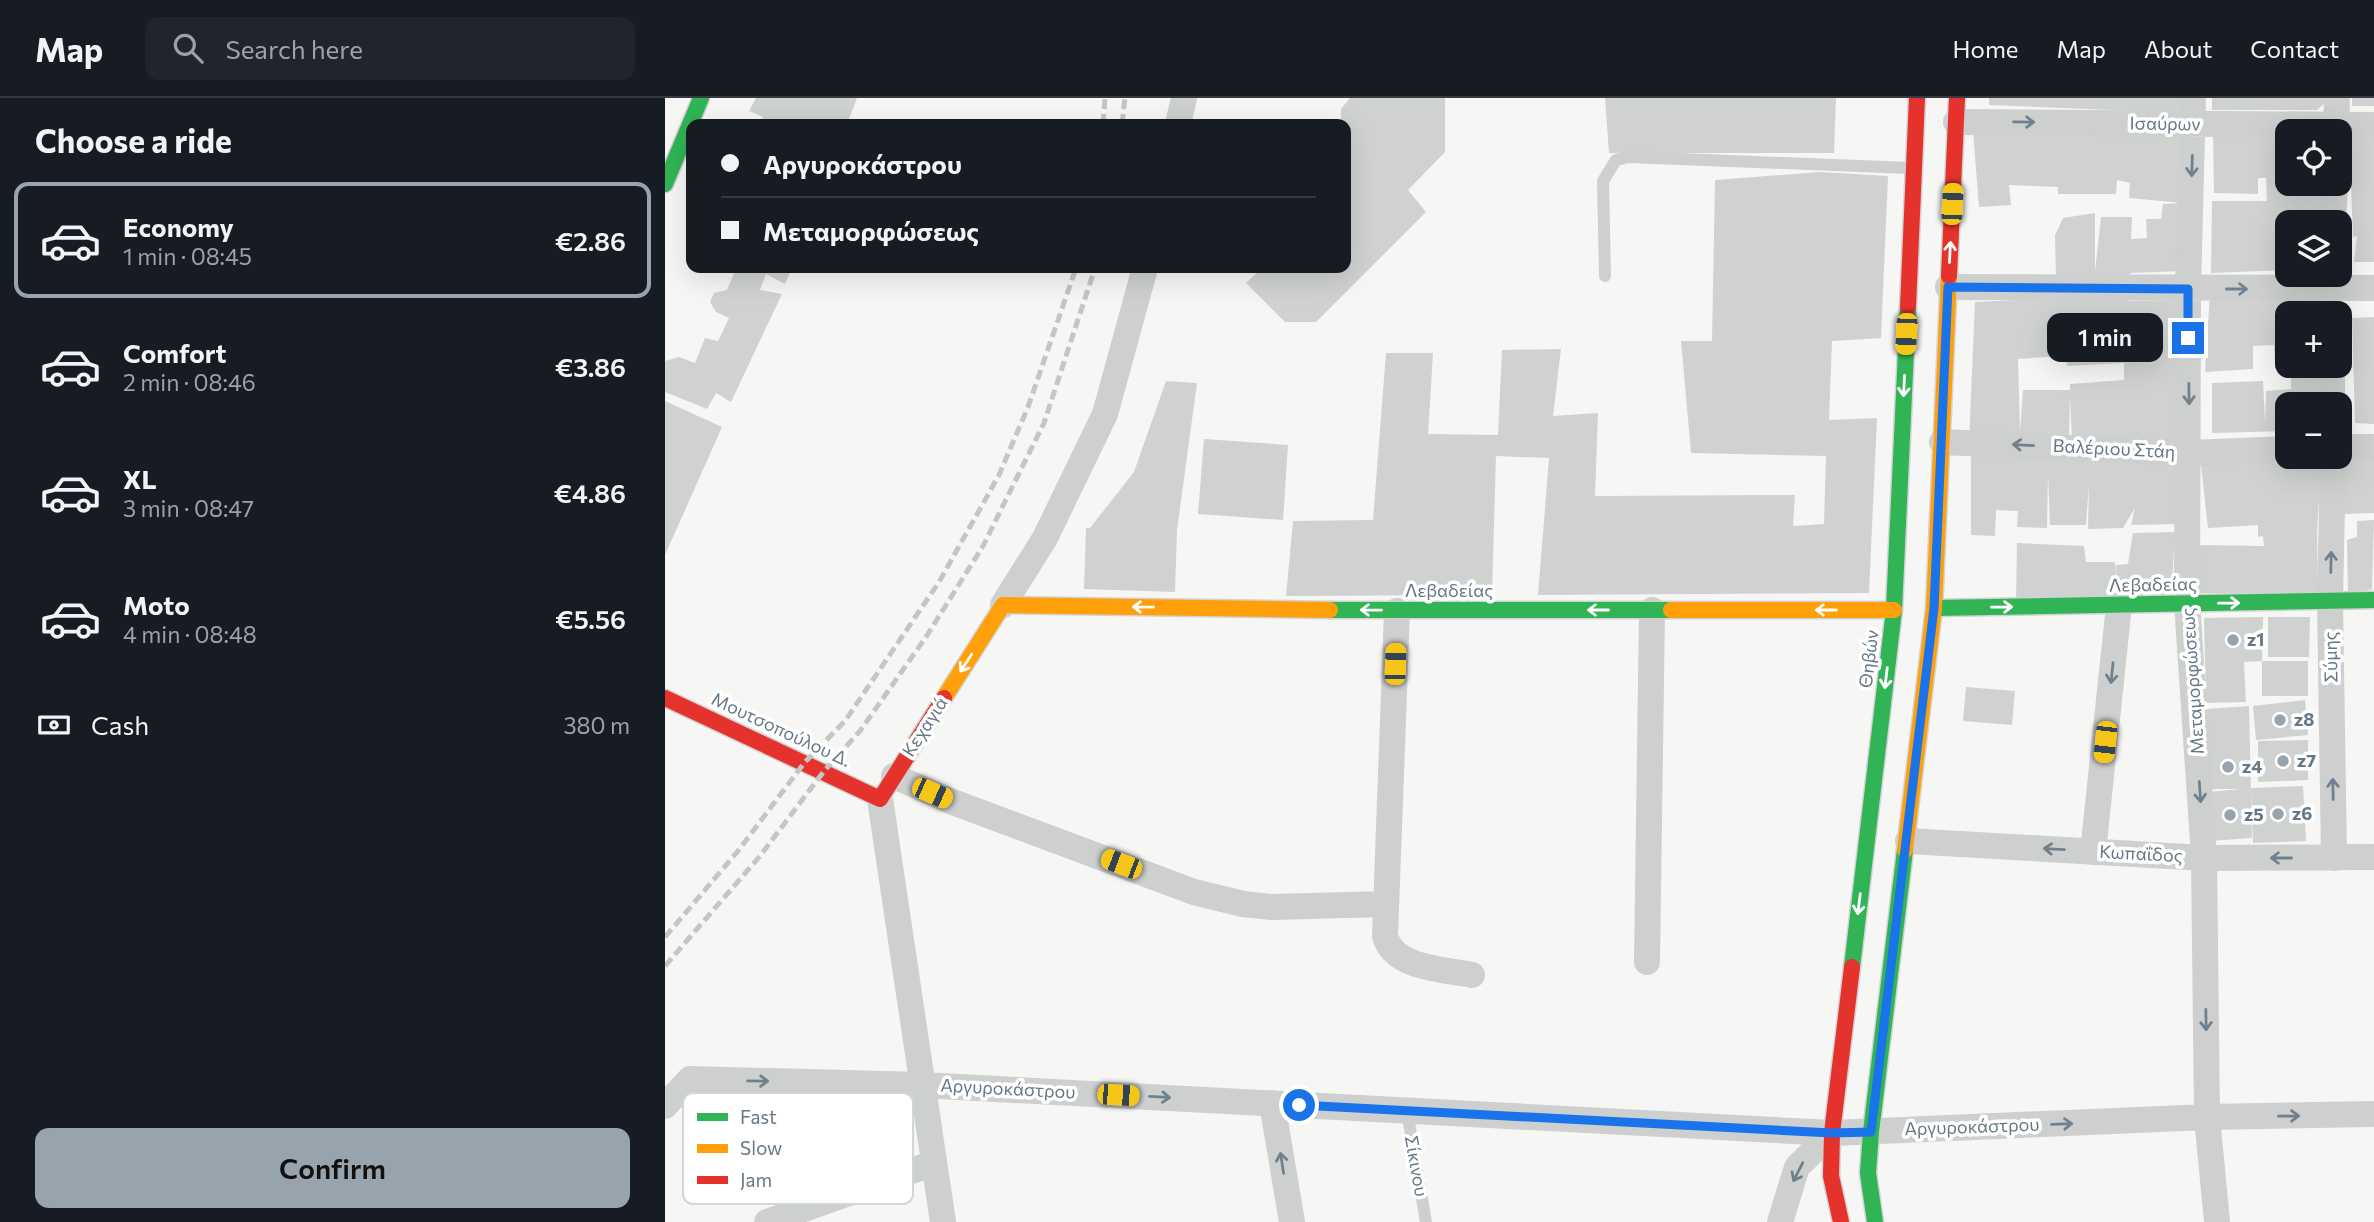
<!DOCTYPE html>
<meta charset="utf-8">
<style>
:root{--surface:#171b24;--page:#20242c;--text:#f1f3f6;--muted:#9ea1a6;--line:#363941;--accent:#98a4ad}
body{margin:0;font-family:Commissioner,sans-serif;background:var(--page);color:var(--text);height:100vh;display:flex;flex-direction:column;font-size:26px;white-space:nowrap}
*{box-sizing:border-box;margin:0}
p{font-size:23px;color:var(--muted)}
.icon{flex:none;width:38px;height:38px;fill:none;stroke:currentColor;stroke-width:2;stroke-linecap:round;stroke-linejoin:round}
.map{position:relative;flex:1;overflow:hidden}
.side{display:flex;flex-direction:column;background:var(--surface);width:665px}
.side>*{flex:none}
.top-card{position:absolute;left:21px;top:21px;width:665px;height:154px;border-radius:14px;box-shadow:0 7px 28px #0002;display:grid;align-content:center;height:154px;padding:0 35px;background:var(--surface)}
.buttons{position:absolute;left:1610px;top:21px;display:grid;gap:14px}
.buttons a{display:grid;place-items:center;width:77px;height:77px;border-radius:14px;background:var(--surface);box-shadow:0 7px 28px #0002;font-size:35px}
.end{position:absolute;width:32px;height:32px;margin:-16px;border:9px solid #1a73e8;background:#fff;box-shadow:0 0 0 4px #fff}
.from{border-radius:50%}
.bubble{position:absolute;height:49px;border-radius:14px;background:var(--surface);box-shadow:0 7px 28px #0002;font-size:23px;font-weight:600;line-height:49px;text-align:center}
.car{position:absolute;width:21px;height:42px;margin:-21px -10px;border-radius:9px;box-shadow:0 0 5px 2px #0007;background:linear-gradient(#f5c518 24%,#345 0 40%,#f5c518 0 76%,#345 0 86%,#f5c518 0)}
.top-card b{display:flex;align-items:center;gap:24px;height:66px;font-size:26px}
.top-card b+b{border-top:2px solid var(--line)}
.top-card i{width:18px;height:18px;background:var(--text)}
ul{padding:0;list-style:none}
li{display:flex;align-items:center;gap:21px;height:116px;margin:0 14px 10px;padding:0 21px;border:4px solid transparent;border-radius:14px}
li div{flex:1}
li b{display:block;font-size:26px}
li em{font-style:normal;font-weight:600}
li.selected{border-color:var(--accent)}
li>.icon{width:63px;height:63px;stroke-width:1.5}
h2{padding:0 35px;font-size:32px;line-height:84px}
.pay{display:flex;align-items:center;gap:18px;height:77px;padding:0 35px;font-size:26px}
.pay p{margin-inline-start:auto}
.action{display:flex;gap:14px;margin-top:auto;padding:14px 35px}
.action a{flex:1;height:80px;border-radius:14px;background:var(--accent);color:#111;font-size:28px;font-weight:600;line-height:80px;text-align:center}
header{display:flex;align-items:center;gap:42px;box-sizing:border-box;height:98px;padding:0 35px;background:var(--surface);border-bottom:2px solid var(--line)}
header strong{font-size:33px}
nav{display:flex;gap:38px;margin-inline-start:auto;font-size:24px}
.search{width:490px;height:63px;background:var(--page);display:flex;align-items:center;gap:18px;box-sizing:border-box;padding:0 24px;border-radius:14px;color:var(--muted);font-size:26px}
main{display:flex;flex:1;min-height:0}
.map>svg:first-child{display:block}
</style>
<header>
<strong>Map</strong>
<div class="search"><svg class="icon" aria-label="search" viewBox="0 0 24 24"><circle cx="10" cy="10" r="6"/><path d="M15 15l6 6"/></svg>Search here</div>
<nav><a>Home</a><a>Map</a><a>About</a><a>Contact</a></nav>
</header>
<main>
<section class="side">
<h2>Choose a ride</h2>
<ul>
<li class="selected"><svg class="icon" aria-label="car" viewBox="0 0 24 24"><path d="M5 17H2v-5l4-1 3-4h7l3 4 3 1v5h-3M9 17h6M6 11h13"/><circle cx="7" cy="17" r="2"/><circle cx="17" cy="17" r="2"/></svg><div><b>Economy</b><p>1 min · 08:45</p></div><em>€2.86</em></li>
<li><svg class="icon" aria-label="car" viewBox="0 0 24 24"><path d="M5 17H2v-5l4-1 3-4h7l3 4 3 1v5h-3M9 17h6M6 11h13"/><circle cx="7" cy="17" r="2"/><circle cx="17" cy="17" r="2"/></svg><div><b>Comfort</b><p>2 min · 08:46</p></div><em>€3.86</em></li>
<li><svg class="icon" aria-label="car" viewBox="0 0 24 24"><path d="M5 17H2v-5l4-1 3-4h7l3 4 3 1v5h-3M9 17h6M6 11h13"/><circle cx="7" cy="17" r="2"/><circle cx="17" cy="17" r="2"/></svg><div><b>XL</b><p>3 min · 08:47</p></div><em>€4.86</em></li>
<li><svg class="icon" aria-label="car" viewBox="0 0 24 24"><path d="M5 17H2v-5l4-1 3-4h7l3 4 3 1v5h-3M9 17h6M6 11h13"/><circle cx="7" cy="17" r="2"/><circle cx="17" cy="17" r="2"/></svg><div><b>Moto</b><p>4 min · 08:48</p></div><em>€5.56</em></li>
</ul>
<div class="pay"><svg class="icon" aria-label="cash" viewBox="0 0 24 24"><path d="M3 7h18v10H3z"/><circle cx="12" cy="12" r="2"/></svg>Cash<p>380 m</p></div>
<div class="action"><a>Confirm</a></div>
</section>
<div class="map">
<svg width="1709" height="1124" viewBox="0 0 1709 1124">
<rect width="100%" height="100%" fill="#f6f6f5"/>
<!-- building -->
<path fill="#d0d1d1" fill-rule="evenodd" d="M91,0H192L182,26H93L98,19L84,13Z
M685,0H780V54L743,92L761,114L651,224H620L581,185L597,170H681V90L684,87L681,84V60L686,54L681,48V26H676V11Z
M940,0H1171L1169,55H944Z
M1324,0H1521L1520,15L1324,7Z
M1547,0H1660L1659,6L1652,12H1547Z
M1687,0H1709V8H1687Z
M1308,32L1528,33L1519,173L1465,175V178L1391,184L1390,137L1398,120L1430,115V174L1436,119H1467L1466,141L1482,140L1481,121H1496L1498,106L1518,105L1464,100L1465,85L1452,82L1451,96H1393V89L1344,87L1346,107L1314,109Z
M1622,33V86H1660V124H1622V172L1546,175L1547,103H1602L1601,80H1593V96L1549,95L1548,34Z
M1709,33V164H1689L1692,138L1688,139L1684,34Z
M1155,74L1223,78L1216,240L1167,243L1164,322L1212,320L1204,495L873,497L884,360L831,358L827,497L621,498L628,423L708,422L721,255H768L763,336L833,337L837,252L896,251L888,318L933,315L930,398L1130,397L1128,428L1159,426L1161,358L1026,355L1016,243H1047L1050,82Z
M71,170H127L120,186L101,176L95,192L117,196L66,304L51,295L42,311L0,294V263L14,259L30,265L40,240L53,243L64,220L51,214L45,204L49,195L62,192Z
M1545,195H1659L1658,215H1622V268H1610L1609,247L1588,248V271L1540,274Z
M1463,197L1462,203L1517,202L1518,343L1407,342L1405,299L1404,341L1304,345L1310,204ZM1397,258L1403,268L1459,265V282L1405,286V292H1358L1355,334L1353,261Z
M1709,219V326L1690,325L1687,220Z
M1626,272L1654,273V306H1622V333L1547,335V285L1598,283L1600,325L1601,293L1626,291Z
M501,283L532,285L512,432L510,494L419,491L421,430H425L469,374Z
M0,303L57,329L0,457Z
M539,341L623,347L618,422L533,416Z
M1306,353L1518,361L1515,426L1466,427L1470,410L1458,430L1423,431L1424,386L1421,427H1385L1383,377L1382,430L1352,429L1353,413L1331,412L1330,438L1306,437Z
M1676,355L1709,356V415L1678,416Z
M1535,358L1657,359L1652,432L1653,496L1531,495L1533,447L1599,448L1598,438L1593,439V427L1543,430Z
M1709,422L1707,491L1683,498L1682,442L1692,439V423Z
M1510,434L1506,503H1351L1352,445L1419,448L1421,464H1450L1452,483L1451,467L1463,466L1468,435Z
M1598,519L1597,563L1579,564L1581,604L1541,605L1539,520Z
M1603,519H1645L1644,559H1603Z
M1597,563H1643V598H1597Z
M1301,589L1350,593L1347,627L1298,623Z
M1640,602L1643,637L1591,642L1588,608Z
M1584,608L1587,740L1545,743L1543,694L1576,691H1543L1542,611Z
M1643,642V682L1593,684V643Z
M1638,688L1641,743L1588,745L1586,690Z"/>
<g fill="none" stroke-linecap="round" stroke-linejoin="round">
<defs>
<path id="fast" d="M0,86L36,0
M1269,510L1709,502
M665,512H1006
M1187,869L1229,512L1243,209
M1210,1124L1203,1075L1206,1034L1240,752"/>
<path id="slow" d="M1006,512H1229
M279,600L338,507L665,512
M1240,752L1269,510L1284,178"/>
<path id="jam" d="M1284,178L1292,0
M1243,209L1252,0
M0,600L215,701L279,600
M1176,1124L1166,1078L1167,1035L1187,869"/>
</defs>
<!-- fast casing -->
<use href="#fast" stroke="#d2d3d4" stroke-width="19"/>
<!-- slow casing -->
<use href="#slow" stroke="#d2d3d4" stroke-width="19"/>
<!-- jam casing -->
<use href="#jam" stroke="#d2d3d4" stroke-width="19"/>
<!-- lane -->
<path stroke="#ced0d0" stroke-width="12" d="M940,178L938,83L951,62L964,59L1245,70
M742,1013L761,1124"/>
<!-- street -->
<path stroke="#ced0d0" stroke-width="26" d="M1528,0L1523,191L1522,505L1539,760L1542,1019L1552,1124
M1291,24L1709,27
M513,26L519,0
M1671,33L1672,0
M1668,124L1670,86
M1283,189L1709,190
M1667,268V306
M1277,344L1525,355L1622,351
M1675,349H1709
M1668,359L1665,503L1669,760
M338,507L380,440L440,316L480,170
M732,513L720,838C729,871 779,871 807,877
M229,678L285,703L529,794L578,806L607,809L721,806
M215,701L278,1124
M1243,743L1539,760L1709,759
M1428,754L1454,507
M982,864L987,512
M607,1005L627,1124
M0,1008L25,981L256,987L1167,1035L1542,1019L1709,1016
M102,1124L269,1065
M1115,1124L1132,1069L1167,1035"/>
<!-- fast -->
<use href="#fast" stroke="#30b455" stroke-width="16"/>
<!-- slow -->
<use href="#slow" stroke="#ff9f0a" stroke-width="16"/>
<!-- jam -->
<use href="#jam" stroke="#e5322d" stroke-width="16"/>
<!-- rail -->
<path stroke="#c3c5c6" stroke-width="5" stroke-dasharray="10 5" stroke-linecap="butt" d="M438,26L440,0
M457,26L460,0
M0,839L73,753L140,664L180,623L274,484L334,377L363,309L411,170
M0,868L95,758L159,673L195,633L261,539L318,448L379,325L430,170"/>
</g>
<!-- one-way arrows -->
<defs><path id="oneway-shaft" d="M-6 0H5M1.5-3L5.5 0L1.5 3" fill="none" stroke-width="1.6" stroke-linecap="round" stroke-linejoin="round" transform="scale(1.75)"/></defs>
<g stroke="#70818d">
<use href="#oneway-shaft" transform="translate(1359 24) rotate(1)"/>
<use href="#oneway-shaft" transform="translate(1527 68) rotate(92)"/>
<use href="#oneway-shaft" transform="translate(1572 191)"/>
<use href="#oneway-shaft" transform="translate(1524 296) rotate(89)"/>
<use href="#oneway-shaft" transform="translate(1358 347) rotate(-177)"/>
<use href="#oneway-shaft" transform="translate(1666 464) rotate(-89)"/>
<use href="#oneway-shaft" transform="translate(1447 575) rotate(96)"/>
<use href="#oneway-shaft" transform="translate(1668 691) rotate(-91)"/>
<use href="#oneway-shaft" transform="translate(1535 694) rotate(86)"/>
<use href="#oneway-shaft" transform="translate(1389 751) rotate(-177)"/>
<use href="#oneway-shaft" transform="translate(1616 760) rotate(180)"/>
<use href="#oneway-shaft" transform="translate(1541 922) rotate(89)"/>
<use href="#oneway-shaft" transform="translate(93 983) rotate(1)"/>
<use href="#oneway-shaft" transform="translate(495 999) rotate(3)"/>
<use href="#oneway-shaft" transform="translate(1624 1018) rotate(-1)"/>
<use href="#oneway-shaft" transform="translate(1397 1026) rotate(-2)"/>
<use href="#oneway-shaft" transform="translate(617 1065) rotate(-99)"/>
<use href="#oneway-shaft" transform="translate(1133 1074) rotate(117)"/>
</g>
<g stroke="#fff">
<use href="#oneway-shaft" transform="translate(1285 154) rotate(-87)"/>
<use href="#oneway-shaft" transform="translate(1239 288) rotate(93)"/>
<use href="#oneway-shaft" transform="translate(1564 505) rotate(-1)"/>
<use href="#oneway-shaft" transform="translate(478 509) rotate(-179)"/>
<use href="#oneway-shaft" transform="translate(1337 509) rotate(-1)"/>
<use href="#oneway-shaft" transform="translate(706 512) rotate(-179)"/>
<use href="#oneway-shaft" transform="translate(933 512) rotate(180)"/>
<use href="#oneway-shaft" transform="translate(1161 512) rotate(-180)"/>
<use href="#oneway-shaft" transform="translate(301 565) rotate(123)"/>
<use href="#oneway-shaft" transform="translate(1221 580) rotate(97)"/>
<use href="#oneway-shaft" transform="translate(1194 806) rotate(97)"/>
</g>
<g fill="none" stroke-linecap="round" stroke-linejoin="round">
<!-- route -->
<path stroke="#1a73e8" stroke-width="9" d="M634,1007L1167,1035L1206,1034L1269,510L1283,189L1523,191V240"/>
</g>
<!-- markers -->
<g fill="#98a4ad" stroke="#fff" stroke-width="2.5">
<circle cx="1568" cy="542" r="7"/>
<circle cx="1615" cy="622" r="7"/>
<circle cx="1618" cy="663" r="7"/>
<circle cx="1563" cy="669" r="7"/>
<circle cx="1613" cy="716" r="7"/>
<circle cx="1565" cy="717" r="7"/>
</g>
<g text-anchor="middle" stroke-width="7" stroke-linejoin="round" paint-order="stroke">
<!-- street labels -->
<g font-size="18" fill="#657886" stroke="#fff">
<text transform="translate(1500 26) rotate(1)" y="6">Ισαύρων</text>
<text transform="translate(1449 351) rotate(3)" y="6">Βαλέριου Στάη</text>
<text transform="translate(1488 487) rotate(-1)" y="6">Λεβαδείας</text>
<text x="784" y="499">Λεβαδείας</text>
<text transform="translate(1666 559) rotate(-91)" y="6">Σύμης</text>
<text transform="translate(1204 561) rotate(-83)" y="6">Θηβών</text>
<text transform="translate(1528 583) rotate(-94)" y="6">Μεταμορφώσεως</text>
<text transform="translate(260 629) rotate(-57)" y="6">Κεχαγιά</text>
<text transform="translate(116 632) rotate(25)" y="6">Μουτσοπούλου Δ.</text>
<text transform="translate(1476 756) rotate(3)" y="6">Κωπαΐδος</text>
<text transform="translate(343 991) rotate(3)" y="6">Αργυροκάστρου</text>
<text transform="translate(1307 1029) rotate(-2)" y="6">Αργυροκάστρου</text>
<text transform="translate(751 1068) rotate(80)" y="6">Σίκινου</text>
</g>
<!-- poi labels -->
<g font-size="18" font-weight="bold" fill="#657886" stroke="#fff" text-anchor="start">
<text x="1582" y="548">z1</text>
<text x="1629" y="628">z8</text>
<text x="1632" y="669">z7</text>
<text x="1577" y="675">z4</text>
<text x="1627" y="722">z6</text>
<text x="1579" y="723">z5</text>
</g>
</g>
<!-- legend -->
<rect x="18" y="995" width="230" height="111" rx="10" fill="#fff" stroke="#d1d6db" stroke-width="2"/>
<rect x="32" y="1015" width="31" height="8" fill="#30b455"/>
<rect x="32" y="1046" width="31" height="9" fill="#ff9f0a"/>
<rect x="32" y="1078" width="31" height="8" fill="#e5322d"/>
<g font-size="19" fill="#657886">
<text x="75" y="1026">Fast</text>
<text x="75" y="1057">Slow</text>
<text x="75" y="1089">Jam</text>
</g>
</svg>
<div class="buttons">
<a><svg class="icon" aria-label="locate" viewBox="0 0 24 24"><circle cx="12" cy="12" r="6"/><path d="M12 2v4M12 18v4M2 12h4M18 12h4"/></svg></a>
<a><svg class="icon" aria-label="layers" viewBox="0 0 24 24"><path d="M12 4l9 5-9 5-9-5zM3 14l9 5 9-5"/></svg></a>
<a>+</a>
<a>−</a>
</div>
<i class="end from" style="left:634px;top:1007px"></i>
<i class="end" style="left:1523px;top:240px"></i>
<div class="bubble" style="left:1382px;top:215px;width:116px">1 min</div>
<i class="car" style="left:1287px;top:106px;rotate:3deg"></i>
<i class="car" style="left:1241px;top:236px;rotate:183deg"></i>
<i class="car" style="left:730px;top:566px;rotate:2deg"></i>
<i class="car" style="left:1440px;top:644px;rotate:186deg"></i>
<i class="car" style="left:267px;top:695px;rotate:114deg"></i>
<i class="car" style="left:456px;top:766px;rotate:291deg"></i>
<i class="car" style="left:453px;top:997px;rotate:93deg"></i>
<div class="top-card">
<b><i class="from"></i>Αργυροκάστρου</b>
<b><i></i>Μεταμορφώσεως</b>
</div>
</div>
</main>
